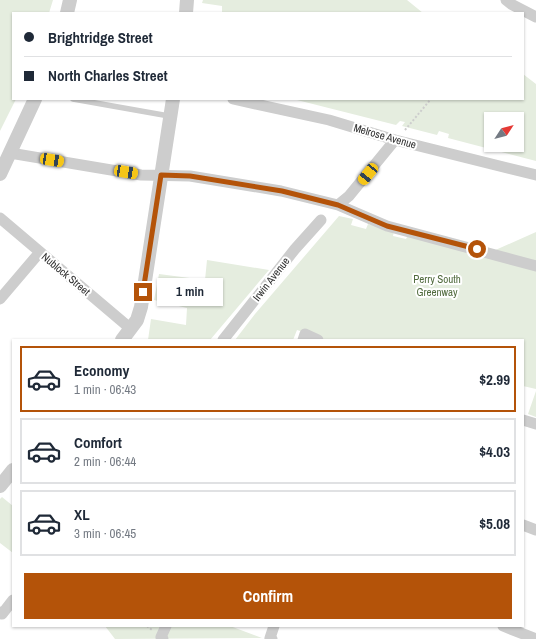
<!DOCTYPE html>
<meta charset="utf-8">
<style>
:root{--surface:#fff;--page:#f6f6f7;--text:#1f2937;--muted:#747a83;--line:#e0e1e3;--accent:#b45309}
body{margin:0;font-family:"Archivo Narrow",sans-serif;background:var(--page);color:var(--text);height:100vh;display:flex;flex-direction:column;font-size:15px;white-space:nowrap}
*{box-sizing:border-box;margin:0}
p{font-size:13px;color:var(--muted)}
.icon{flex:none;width:22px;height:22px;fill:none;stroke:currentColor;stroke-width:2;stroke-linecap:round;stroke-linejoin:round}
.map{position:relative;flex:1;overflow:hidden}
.sheet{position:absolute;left:12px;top:339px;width:512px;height:288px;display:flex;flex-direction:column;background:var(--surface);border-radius:0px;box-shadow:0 1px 3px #0004}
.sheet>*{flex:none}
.guide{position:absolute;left:12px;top:12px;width:512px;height:88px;border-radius:0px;box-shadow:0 1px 3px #0004;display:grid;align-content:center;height:88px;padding:0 12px;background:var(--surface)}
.needle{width:26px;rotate:54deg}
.buttons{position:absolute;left:484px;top:112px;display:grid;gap:8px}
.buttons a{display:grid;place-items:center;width:40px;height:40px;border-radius:0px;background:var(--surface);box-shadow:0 1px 3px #0004;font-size:20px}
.end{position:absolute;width:18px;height:18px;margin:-9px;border:5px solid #b45309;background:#fff;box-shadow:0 0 0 2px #fff}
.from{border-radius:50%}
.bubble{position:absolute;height:28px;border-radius:0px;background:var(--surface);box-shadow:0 1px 3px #0004;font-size:13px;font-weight:800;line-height:28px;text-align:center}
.car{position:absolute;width:12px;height:24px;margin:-12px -6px;border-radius:5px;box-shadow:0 0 3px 1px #0007;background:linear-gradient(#f5c518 24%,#345 0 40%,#f5c518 0 76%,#345 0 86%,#f5c518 0)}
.guide b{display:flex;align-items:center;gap:14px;height:38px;font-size:15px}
.guide b+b{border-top:1px solid var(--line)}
.guide i{width:10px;height:10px;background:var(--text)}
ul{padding:7px 0 0;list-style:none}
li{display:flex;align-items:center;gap:12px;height:66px;margin:0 8px 6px;padding:0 4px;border:2px solid var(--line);border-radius:0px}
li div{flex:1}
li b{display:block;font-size:15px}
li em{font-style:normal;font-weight:800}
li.current{border-color:var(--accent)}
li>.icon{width:36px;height:36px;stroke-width:1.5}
.action{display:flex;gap:8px;margin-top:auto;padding:8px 12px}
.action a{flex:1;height:46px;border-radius:0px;background:var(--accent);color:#fff;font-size:16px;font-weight:800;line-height:46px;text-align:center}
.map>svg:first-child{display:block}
</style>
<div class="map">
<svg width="536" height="639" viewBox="0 0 536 639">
<rect width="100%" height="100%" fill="#fff"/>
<!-- green -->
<path fill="#e5eddf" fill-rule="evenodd" d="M0,0H53L49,13H13V99H16L0,131Z
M203,0H407L423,13H222V6L202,3Z
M523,74L536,84V161L448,138L449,134L439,131L437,135L402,126L405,122L400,121L396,125L293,99H523ZM491,119H517V145H491Z
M339,216L353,219L351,225L366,229L368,224L394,231L393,236L406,239L408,235L482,256L536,232V389L523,386V340H327L297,330L293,340H235L255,314Z
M207,260L269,270L210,340H148L151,319L186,325L187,308L154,300L159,274L205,280Z
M536,391V417L528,414Z
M2,497L13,506V553L0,543V499Z
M105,626H230L262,638L115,639Z"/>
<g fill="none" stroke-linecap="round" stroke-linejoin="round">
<!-- path -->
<path stroke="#cdcdcd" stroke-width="2" stroke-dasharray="2 2" stroke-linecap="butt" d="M405,130L431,99
M147,626L152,630"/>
<!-- service -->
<path stroke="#cdcdcd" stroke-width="5.5" d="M73,99L169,116"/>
<!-- minor -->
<path stroke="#cdcdcd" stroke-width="11" d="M506,0L511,4L536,17
M233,99L329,120L395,140L536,175
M10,153L141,175L190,176L281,191L338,205L387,226L536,266
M338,205L349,196L395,140
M0,218L131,329
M0,299L40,252
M223,340L295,249L321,220
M303,340L305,334L318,340
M523,420L536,424
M523,525L536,530
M0,612L2,614L13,600
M503,626L536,639
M163,639L161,637L166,626
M272,639L270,638L274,626"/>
<!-- tertiary -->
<path stroke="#cdcdcd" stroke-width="14" d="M67,13L70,0
M186,13L187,0
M0,174L35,99
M122,340L137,320L141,307L173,99
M0,486L13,470"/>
</g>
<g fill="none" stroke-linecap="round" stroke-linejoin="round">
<!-- route -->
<path stroke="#b45309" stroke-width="5" d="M143,292L161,175L190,176L282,191L338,205L387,226L477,249"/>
</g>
<g text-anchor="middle" stroke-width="4" stroke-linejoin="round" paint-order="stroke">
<!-- street labels -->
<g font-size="11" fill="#303030" stroke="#fff">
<text transform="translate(385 136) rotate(16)" y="4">Melrose Avenue</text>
<text transform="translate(66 274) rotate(40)" y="4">Nublock Street</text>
<text transform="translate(271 279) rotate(-52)" y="4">Irwin Avenue</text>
</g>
<!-- park labels -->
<g font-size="11" fill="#516b3e" stroke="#fff">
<text x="437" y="283">Perry South<tspan x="437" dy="13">Greenway</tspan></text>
</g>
</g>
</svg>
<div class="buttons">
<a><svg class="needle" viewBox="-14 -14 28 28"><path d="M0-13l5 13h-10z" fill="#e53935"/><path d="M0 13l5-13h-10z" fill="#747a83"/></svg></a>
</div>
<i class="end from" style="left:477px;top:249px"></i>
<i class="end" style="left:143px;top:292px"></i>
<div class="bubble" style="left:157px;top:278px;width:66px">1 min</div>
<i class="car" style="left:52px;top:160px;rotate:99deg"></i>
<i class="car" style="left:126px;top:172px;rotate:99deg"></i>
<i class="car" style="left:368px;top:174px;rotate:219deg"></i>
<div class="guide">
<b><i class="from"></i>Brightridge Street</b>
<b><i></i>North Charles Street</b>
</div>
<section class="sheet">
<ul>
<li class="current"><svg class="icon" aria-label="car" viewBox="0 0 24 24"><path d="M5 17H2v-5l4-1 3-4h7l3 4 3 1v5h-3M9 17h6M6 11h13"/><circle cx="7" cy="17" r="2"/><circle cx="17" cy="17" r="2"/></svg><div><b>Economy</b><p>1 min · 06:43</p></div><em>$2.99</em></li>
<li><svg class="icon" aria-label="car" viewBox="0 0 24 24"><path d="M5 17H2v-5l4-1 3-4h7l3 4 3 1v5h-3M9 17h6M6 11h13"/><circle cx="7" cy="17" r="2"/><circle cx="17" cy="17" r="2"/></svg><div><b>Comfort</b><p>2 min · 06:44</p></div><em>$4.03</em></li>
<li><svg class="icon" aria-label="car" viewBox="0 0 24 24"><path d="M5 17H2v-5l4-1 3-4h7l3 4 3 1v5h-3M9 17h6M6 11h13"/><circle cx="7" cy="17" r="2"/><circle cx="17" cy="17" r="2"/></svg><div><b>XL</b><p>3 min · 06:45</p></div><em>$5.08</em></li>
</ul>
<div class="action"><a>Confirm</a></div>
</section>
</div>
